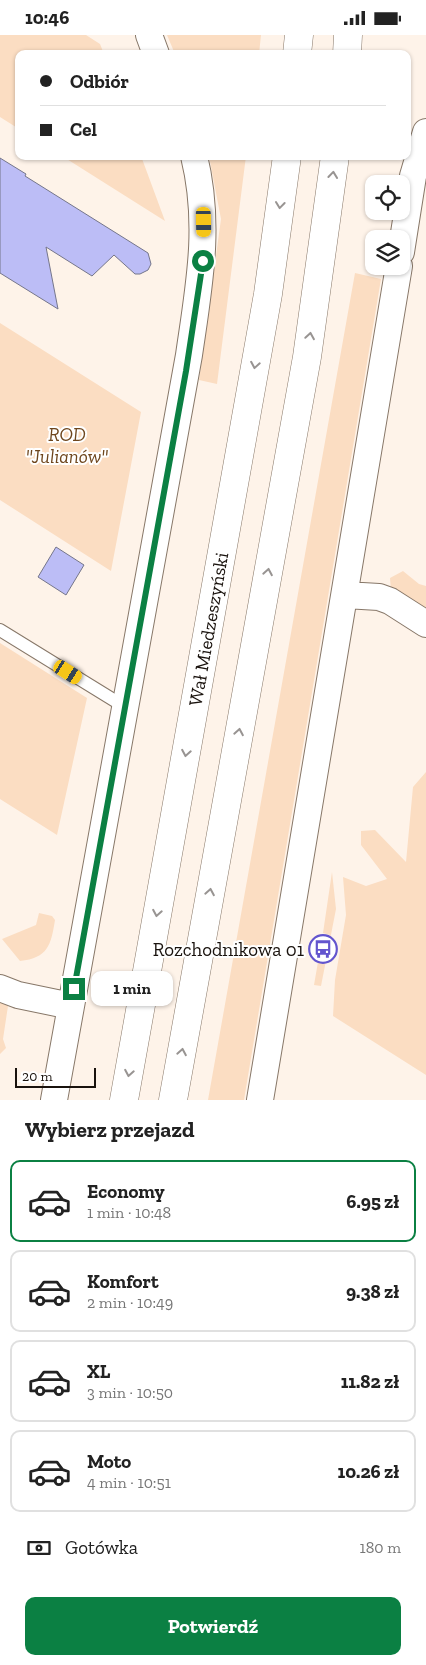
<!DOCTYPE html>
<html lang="pl">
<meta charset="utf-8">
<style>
:root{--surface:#fff;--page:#f2f2f2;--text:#222;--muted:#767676;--line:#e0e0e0;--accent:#0b8043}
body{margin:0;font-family:"Zilla Slab",serif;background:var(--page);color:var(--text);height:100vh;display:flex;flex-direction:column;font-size:19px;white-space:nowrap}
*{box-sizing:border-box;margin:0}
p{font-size:16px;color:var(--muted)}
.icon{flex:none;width:28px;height:28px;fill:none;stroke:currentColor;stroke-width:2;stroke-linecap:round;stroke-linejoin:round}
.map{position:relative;height:1065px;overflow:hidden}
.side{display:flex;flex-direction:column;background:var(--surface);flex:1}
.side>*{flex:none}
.banner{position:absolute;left:15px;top:15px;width:396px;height:110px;border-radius:10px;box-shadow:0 1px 4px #0004;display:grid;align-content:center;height:110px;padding:0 25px;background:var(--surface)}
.buttons{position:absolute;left:365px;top:140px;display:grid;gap:10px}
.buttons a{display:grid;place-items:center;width:45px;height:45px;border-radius:10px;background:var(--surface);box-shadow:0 1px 4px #0004;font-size:25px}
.scale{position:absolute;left:15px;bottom:12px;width:81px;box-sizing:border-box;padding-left:5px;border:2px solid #19120d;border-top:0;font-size:14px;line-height:18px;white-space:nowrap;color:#19120d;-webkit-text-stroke:4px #fff;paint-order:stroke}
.end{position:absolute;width:22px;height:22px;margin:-11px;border:6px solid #0b8043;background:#fff;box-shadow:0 0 0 2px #fff}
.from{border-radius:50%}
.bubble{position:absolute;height:35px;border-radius:10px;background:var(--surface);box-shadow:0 1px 4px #0004;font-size:16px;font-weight:700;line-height:35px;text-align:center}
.car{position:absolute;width:15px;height:30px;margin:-15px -8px;border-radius:6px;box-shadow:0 0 4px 1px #0007;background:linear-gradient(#f5c518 24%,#345 0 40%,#f5c518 0 76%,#345 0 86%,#f5c518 0)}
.banner b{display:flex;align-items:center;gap:18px;height:48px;font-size:19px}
.banner b+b{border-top:1px solid var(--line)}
.banner i{width:12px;height:12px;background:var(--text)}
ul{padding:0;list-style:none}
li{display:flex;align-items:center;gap:15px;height:82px;margin:0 10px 8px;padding:0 15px;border:2px solid var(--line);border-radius:10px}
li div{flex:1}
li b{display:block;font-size:19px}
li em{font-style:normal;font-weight:700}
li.current{border-color:var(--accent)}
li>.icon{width:45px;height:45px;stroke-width:1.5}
h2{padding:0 25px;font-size:22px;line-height:60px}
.pay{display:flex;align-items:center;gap:12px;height:55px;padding:0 25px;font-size:19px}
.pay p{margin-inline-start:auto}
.action{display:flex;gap:10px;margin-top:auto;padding:10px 25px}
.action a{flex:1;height:58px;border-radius:10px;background:var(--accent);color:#fff;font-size:20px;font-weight:700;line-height:58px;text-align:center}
.status{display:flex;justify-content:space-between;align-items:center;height:35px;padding:0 25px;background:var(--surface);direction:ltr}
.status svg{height:14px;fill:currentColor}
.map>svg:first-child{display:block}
</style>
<div class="status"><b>10:46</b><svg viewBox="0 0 49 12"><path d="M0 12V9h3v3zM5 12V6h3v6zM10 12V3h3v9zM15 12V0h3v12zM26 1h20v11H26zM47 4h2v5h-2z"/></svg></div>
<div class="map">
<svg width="426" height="1065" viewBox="0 0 426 1065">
<rect width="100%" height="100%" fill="#fef3e9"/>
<!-- green -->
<path fill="#fbddc2" d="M0,0H86L100,9L104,19H19V94L0,82Z
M167,0H261L259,19H175Z
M62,121H141L165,186Z
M209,121H246L217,349L199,345L221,184Z
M355,238L381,244L244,1065H208Z
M0,288L141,377L111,536L0,465Z
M403,536L419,549L426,551V577L391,556L390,543Z
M0,608L87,663L57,800L0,764Z
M426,737V1040L333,981L335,945L346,880L343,842L366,851L387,844L361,810V796L375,795L406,827L413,752Z
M332,837L336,874L321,951L314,950L318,927H325L330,900L323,898Z
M39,878L52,881L55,885C51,910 48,923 20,926L2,904L36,890Z
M0,966L8,971L3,1004L6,1013L0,1019Z"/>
<!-- building -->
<path fill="#bcbdf6" stroke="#75768a" d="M0,123L26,139L25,141L148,218L151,229L148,235L140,239H135L114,220L92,241L46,212L58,274L0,238Z
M56,512L84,530L66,560L38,542Z"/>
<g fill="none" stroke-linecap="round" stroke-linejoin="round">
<defs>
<path id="service" d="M0,595L125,672"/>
<path id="minor" d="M149,0L156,19
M401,217L413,141L426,97
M345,560L379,562L390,566L426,589
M0,953L18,960L71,971
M54,1065L189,320C199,251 211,190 194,121
M260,1065L399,231"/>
<path id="secondary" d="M297,19L299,0
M347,19L348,0
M124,1065L268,259L287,121
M173,1065L307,322L335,121"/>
</defs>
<!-- service casing -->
<use href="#service" stroke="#877768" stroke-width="14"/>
<!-- minor casing -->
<use href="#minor" stroke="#877768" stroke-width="28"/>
<!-- secondary casing -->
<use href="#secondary" stroke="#877768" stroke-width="29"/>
<!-- service -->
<use href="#service" stroke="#fff" stroke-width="12"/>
<!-- minor -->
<use href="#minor" stroke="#fff" stroke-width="26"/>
<!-- secondary -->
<use href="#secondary" stroke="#fff" stroke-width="28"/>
</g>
<!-- one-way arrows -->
<defs><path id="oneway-chevron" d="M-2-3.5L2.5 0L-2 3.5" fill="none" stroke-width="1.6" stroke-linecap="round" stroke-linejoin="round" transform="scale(1.25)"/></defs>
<g stroke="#989492">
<use href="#oneway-chevron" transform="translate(333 140) rotate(-84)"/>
<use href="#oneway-chevron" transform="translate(280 170) rotate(97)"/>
<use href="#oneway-chevron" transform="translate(310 301) rotate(-81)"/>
<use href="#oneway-chevron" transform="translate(255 330) rotate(100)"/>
<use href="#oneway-chevron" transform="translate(268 537) rotate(-80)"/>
<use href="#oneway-chevron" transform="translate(239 697) rotate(-80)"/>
<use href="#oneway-chevron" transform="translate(186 718) rotate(100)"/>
<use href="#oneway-chevron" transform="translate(210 857) rotate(-80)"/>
<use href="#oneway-chevron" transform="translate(157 878) rotate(100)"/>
<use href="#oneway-chevron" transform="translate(182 1017) rotate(-80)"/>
<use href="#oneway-chevron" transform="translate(129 1038) rotate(100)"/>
</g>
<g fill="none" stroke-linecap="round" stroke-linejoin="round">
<!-- route -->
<path stroke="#0b8043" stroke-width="6" d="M74,954L186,336L203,226"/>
</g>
<!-- icons -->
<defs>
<symbol id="bus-ring" viewBox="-11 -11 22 22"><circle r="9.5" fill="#fff" stroke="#6355ce" stroke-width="1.5"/><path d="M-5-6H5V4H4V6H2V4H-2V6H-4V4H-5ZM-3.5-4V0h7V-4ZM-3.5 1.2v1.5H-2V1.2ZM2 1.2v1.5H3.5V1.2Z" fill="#6355ce"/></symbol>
</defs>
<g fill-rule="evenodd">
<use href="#bus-ring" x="307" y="898" width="32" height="32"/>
</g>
<g text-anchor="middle" stroke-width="4" stroke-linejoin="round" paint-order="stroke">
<!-- park labels -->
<g font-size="19" font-style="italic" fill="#6e461d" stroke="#fff">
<text x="67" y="406">ROD<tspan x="67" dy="22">"Julianów"</tspan></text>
</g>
<!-- street labels -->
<g font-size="19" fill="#19120d" stroke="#fff">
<text transform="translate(208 594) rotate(-80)" y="7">Wał Miedzeszyński</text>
</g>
<!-- poi labels -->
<g font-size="19" fill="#19120d" stroke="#fff" text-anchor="end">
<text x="304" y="921">Rozchodnikowa 01</text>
</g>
</g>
</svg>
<div class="buttons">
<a><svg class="icon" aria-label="locate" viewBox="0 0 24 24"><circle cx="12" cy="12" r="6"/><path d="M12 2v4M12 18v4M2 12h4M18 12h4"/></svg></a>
<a><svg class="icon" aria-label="layers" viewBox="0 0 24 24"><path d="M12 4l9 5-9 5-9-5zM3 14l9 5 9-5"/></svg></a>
</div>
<div class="scale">20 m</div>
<i class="end from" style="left:203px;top:226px"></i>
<i class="end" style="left:74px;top:954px"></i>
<div class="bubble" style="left:91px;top:936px;width:82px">1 min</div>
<i class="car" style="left:204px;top:187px;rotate:179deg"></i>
<i class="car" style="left:68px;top:637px;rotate:122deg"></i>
<div class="banner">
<b><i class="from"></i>Odbiór</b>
<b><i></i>Cel</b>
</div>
</div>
<section class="side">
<h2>Wybierz przejazd</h2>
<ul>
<li class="current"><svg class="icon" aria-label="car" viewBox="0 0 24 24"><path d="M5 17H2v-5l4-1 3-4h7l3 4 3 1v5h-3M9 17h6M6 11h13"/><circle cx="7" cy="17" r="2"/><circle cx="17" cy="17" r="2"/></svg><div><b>Economy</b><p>1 min · 10:48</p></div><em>6.95 zł</em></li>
<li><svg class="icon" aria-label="car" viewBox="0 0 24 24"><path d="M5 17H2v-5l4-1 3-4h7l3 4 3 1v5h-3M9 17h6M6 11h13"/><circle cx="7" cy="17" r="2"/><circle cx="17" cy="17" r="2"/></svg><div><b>Komfort</b><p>2 min · 10:49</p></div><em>9.38 zł</em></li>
<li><svg class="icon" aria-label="car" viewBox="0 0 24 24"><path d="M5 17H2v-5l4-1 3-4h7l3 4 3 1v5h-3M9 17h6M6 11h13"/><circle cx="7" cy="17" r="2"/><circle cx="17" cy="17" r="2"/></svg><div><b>XL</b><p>3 min · 10:50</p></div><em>11.82 zł</em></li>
<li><svg class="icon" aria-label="car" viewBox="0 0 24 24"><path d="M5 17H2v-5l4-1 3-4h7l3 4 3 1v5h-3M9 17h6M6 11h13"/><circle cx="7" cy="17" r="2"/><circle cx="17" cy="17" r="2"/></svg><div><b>Moto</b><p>4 min · 10:51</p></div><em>10.26 zł</em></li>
</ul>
<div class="pay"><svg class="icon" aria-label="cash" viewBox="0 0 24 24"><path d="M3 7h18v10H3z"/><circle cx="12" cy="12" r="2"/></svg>Gotówka<p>180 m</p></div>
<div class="action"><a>Potwierdź</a></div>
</section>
